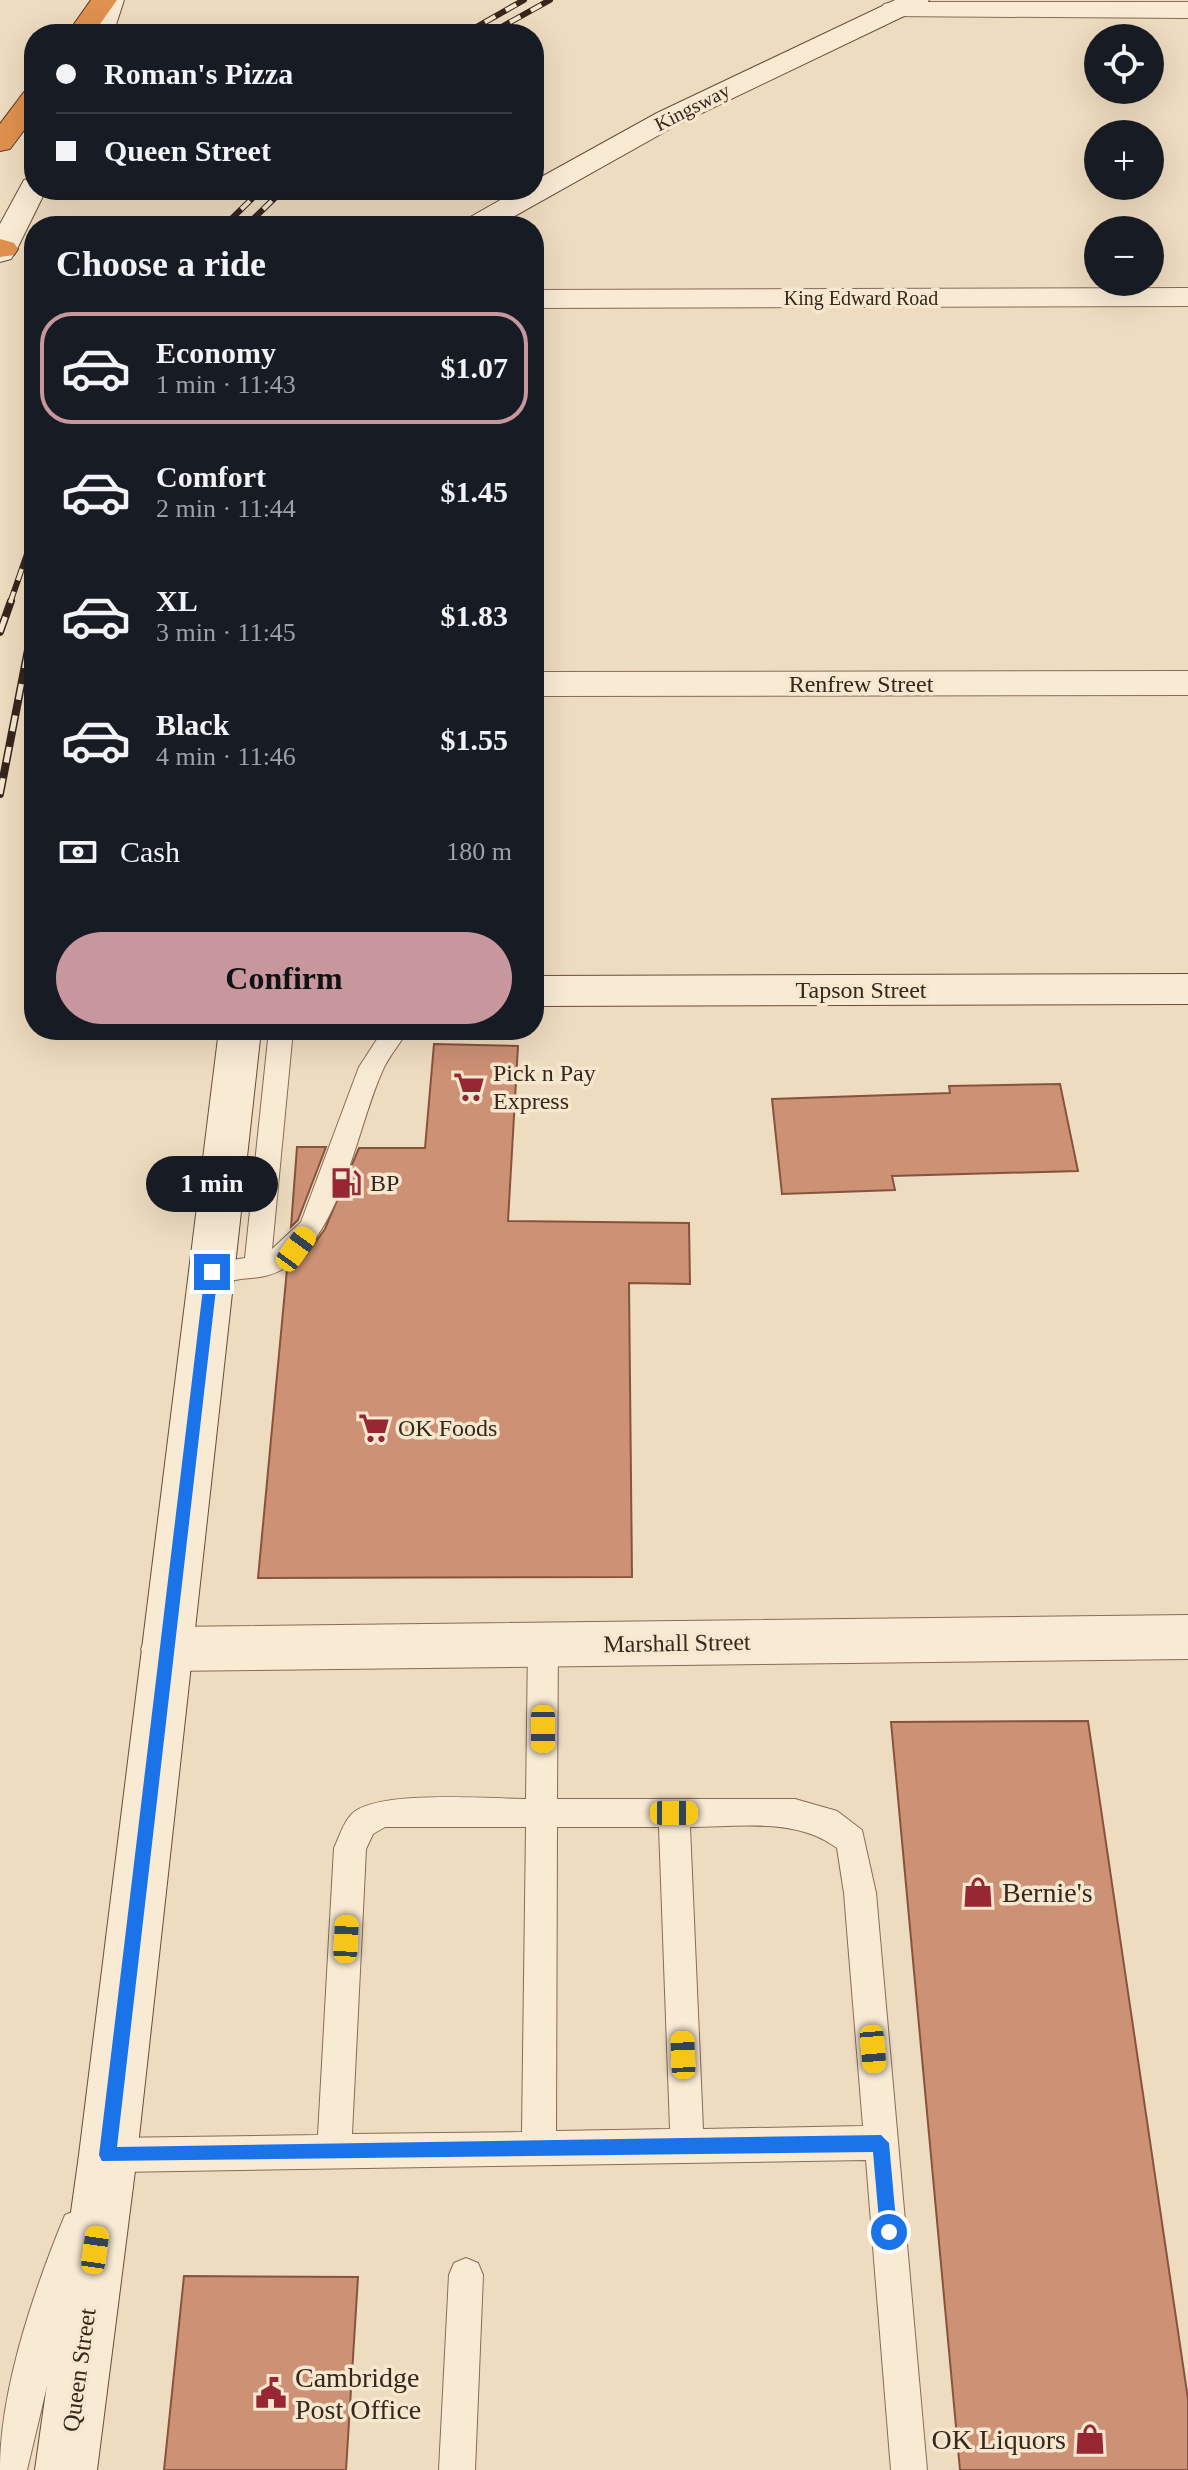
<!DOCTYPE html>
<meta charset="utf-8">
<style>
:root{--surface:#171b24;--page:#20242c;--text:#f1f3f6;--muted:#9ea1a6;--line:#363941;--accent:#c8979e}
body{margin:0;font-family:"Times New Roman",serif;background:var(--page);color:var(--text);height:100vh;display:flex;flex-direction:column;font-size:30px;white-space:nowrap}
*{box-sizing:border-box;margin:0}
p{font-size:26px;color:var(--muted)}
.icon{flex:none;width:44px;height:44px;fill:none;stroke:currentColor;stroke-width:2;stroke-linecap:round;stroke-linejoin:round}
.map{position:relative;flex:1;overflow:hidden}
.side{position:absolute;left:24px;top:216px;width:520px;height:824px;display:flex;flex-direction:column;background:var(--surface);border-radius:32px;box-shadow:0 8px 32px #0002}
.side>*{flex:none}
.guide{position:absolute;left:24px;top:24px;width:520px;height:176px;border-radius:32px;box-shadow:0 8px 32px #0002;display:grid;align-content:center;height:176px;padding:0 32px;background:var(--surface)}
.tools{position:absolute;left:1084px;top:24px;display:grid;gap:16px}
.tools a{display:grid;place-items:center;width:80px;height:80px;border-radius:50%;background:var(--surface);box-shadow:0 8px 32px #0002;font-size:40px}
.end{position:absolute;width:36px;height:36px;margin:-18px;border:10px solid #1a73e8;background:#fff;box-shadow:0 0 0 4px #fff}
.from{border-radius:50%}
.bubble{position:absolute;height:56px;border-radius:28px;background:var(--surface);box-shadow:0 8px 32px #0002;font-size:26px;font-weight:700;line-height:56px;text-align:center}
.car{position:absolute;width:24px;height:48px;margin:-24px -12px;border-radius:10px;box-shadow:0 0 6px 2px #0007;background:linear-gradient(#f5c518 24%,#345 0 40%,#f5c518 0 76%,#345 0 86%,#f5c518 0)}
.guide b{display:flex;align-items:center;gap:28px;height:76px;font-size:30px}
.guide b+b{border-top:2px solid var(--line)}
.guide i{width:20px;height:20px;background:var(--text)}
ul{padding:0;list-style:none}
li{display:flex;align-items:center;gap:24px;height:112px;margin:0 16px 12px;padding:0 16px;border:4px solid transparent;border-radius:32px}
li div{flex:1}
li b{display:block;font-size:30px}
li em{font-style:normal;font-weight:700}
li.selected{border-color:var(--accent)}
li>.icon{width:72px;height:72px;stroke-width:1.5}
h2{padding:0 32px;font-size:36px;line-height:96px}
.pay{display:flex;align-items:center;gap:20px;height:88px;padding:0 32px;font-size:30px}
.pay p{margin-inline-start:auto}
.button{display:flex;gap:16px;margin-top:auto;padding:16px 32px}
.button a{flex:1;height:92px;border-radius:48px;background:var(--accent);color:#111;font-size:32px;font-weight:700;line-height:92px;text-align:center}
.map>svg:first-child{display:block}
</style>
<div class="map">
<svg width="1188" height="2470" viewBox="0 0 1188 2470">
<rect width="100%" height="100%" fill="#eedcc0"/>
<!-- building -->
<path fill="#cd9175" stroke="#87533d" stroke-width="2" d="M434,1044L518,1046L508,1221L689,1223L690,1284L629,1283L632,1577L258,1578L287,1269L306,1255L325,1229L359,1148H425Z
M1060,1084L1078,1171L892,1176L895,1190L782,1194L772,1099L950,1093L949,1086Z
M297,1147H326L298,1220L291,1227Z
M1088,1721L1188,2399V2470H960L891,1722Z
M184,2276L358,2277L346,2470H164Z"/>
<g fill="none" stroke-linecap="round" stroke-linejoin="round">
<defs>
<path id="lane" d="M269,1030H293L272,1249L301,1222L359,1067L383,1030H408C400,1044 388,1057 382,1072C353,1135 337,1274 251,1278C235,1279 219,1285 203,1279L199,1272L203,1265L245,1258Z
M543,1631L553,1635L558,1644L557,1799H795L837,1811L862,1830L876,1893L927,2470H891L866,2160L118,2172L105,2179L93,2174L88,2162L96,2143L108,2138L318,2135L334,1848C339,1838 343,1823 351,1815C373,1789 490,1799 526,1799L528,1644L533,1635ZM385,1827H526L522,2132L352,2134L366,1849L373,1834ZM557,1827H659L670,2129L556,2131ZM690,1827C739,1827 796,1817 837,1848L844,1893L863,2126L703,2129Z
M77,2210L89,2215L94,2227L57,2344L27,2470H0C0,2389 34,2290 65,2215Z
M466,2258L478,2263L483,2275L475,2470H439L449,2275L454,2263Z"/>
<path id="street" d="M893,2H1188V18L884,16L880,10L884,4Z
M1188,288V306L534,308V290Z
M1188,671V695L534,696V672Z
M1188,1615V1659L166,1671L148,1665L141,1649L148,1633L166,1627Z"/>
<path id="secondary" d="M98,0H124L113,34H87Z
M895,0H929L925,6L677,125L497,226H460L465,220L518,190H534V181L657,113Z
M34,177V190H46L15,253L11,259L0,262V224L24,180Z
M1188,974V1004L534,1006V976Z
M219,1030H261L137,2155L97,2470H35L79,2155Z"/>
<path id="highway" d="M91,0H117L93,34H67Z
M34,90V117L10,149L0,151V124L24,92Z
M0,239L14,243L18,249L14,255L0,257Z"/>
</defs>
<!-- lane casing -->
<use href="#lane" stroke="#876c58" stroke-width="2"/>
<!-- street casing -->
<use href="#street" stroke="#876c58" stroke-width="2"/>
<!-- secondary casing -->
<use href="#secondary" stroke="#694d3b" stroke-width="2"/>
<!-- highway casing -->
<use href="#highway" stroke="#553b2c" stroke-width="2"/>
<!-- lane -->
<use href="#lane" fill="#f9ead3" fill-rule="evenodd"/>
<!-- street -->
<use href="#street" fill="#f9ead3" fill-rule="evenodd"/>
<!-- secondary -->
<use href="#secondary" fill="#f9ead3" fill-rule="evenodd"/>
<!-- highway -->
<use href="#highway" fill="#e0914e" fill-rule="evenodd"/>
<defs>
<path id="rail-far1" d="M464,34L524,0
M489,34L550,0
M224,226L261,190
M246,226L283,190
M10,603L34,534"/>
<path id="rail" d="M0,632L11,601
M0,794L34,619"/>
</defs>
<!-- rail-far1 casing -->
<use href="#rail-far1" stroke="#37261c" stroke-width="6"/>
<!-- rail casing -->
<use href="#rail" stroke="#37261c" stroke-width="8"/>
<!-- rail-far1 -->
<use href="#rail-far1" stroke="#f6e7cf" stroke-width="4" stroke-dasharray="12" stroke-linecap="butt"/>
<!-- rail -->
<use href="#rail" stroke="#f6e7cf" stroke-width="5" stroke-dasharray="16" stroke-linecap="butt"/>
</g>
<!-- route -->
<path fill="#1a73e8" d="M212,1267L218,1272L117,2147L881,2135L889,2143L897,2232L895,2239H882L880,2232L873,2152L102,2161L99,2155L205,1272Z"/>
<!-- icons -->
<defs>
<symbol id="supermarket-bare" viewBox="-9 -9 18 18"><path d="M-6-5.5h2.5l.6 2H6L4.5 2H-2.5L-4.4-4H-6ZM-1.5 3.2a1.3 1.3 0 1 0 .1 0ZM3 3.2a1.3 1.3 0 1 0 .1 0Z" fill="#972733" stroke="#f6e7cf" stroke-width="2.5" paint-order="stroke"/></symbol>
<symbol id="fuel-bare" viewBox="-9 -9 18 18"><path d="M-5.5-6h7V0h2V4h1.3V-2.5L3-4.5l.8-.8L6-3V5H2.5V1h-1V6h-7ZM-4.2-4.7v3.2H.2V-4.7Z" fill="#972733" stroke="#f6e7cf" stroke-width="2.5" paint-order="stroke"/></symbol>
<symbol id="shop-bare" viewBox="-9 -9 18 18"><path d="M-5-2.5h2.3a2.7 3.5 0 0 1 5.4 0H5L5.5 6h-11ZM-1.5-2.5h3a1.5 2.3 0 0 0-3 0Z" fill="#972733" stroke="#f6e7cf" stroke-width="2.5" paint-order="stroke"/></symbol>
<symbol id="civic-bare" viewBox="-9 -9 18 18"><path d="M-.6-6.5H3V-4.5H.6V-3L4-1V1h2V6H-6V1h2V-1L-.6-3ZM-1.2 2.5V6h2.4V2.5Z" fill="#972733" stroke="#f6e7cf" stroke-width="2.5" paint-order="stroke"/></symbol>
</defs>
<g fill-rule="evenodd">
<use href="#supermarket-bare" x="447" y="1065" width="44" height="44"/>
<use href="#fuel-bare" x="324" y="1161" width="44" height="44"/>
<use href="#supermarket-bare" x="352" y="1406" width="44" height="44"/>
<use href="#shop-bare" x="956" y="1870" width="44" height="44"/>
<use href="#civic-bare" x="249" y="2371" width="44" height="44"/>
<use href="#shop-bare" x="1068" y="2417" width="44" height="44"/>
</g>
<g text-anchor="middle" stroke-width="7" stroke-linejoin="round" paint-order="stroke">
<!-- far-street labels -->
<g font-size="20" fill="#37261c" stroke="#f6e7cf">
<text transform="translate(692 107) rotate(-27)" y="7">Kingsway</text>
<text x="861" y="305">King Edward Road</text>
</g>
<!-- street labels -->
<g font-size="24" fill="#37261c" stroke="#f6e7cf">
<text x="861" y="692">Renfrew Street</text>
<text x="861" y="998">Tapson Street</text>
<text transform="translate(677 1643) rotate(-1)" y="8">Marshall Street</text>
<text transform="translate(79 2370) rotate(-82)" y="8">Queen Street</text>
</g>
<!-- poi labels -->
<g font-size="24" fill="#37261c" stroke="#f6e7cf" text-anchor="start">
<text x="493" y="1081">Pick n Pay<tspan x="493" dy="28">Express</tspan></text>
<text x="370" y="1191">BP</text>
<text x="398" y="1436">OK Foods</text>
</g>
<!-- near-poi labels -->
<g font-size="28" fill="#37261c" stroke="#f6e7cf" text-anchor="start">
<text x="1002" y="1902">Bernie's</text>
<text x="295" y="2387">Cambridge<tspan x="295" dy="32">Post Office</tspan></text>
<text x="1066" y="2449" text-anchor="end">OK Liquors</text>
</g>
</g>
</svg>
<div class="tools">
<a><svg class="icon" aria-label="locate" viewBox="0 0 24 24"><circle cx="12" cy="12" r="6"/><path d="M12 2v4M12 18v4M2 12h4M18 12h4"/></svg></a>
<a>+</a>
<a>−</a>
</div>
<i class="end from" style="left:889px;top:2232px"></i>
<i class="end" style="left:212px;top:1272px"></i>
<div class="bubble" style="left:146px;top:1156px;width:132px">1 min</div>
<i class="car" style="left:296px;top:1249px;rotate:36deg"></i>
<i class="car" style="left:543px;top:1729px;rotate:180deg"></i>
<i class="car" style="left:674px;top:1813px;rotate:90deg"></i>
<i class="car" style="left:346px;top:1939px;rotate:3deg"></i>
<i class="car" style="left:873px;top:2049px;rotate:175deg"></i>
<i class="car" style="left:683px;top:2055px;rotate:358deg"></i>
<i class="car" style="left:95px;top:2250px;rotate:8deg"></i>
<div class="guide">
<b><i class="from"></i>Roman's Pizza</b>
<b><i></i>Queen Street</b>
</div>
<section class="side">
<h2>Choose a ride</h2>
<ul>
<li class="selected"><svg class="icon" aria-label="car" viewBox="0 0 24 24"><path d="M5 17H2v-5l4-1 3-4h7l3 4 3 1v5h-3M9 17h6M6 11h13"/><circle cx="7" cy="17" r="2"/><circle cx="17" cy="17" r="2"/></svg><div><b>Economy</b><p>1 min · 11:43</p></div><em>$1.07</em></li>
<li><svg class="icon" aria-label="car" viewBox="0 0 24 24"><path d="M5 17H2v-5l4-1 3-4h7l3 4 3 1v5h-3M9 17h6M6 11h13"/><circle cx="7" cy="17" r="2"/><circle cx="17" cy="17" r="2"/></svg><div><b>Comfort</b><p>2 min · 11:44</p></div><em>$1.45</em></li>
<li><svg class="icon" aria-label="car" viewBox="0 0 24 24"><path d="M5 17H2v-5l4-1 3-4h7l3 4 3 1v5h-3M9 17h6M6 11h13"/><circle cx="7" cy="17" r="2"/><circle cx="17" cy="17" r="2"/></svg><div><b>XL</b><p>3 min · 11:45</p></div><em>$1.83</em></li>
<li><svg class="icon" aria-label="car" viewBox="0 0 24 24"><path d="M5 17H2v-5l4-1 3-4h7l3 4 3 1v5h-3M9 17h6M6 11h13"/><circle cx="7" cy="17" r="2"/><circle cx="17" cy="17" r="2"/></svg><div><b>Black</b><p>4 min · 11:46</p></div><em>$1.55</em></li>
</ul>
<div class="pay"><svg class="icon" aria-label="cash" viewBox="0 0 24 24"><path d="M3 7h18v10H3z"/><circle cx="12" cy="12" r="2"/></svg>Cash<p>180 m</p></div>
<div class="button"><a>Confirm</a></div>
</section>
</div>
